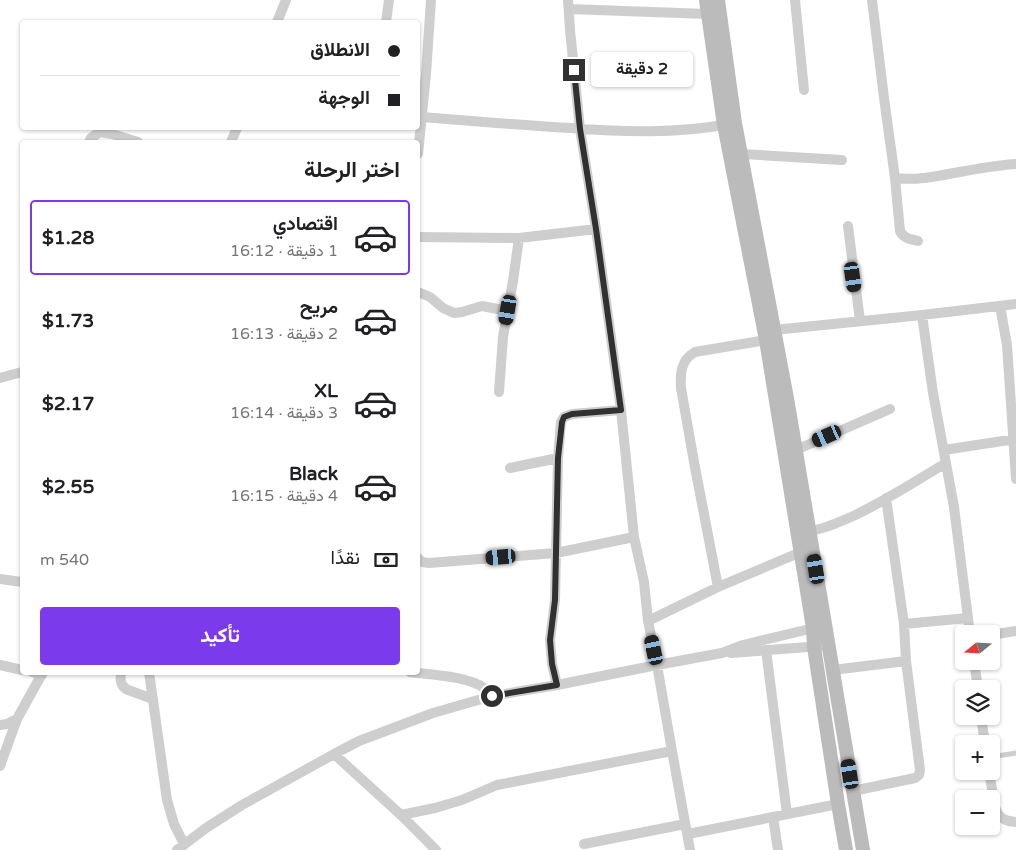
<!DOCTYPE html>
<html lang="ar">
<meta charset="utf-8">
<style>
:root{--surface:#fff;--page:#f6f6f6;--text:#202124;--muted:#757577;--line:#e0e0e0;--accent:#7c3aed}
body{margin:0;font-family:"Varela Round",Vazirmatn,sans-serif;background:var(--page);color:var(--text);direction:rtl;height:100vh;display:flex;flex-direction:column;font-size:19px;white-space:nowrap}
*{box-sizing:border-box;margin:0}
p{font-size:16px;color:var(--muted)}
.icon{flex:none;width:28px;height:28px;fill:none;stroke:currentColor;stroke-width:2;stroke-linecap:round;stroke-linejoin:round}
.map{position:relative;flex:1;overflow:hidden;direction:ltr}
.details{position:absolute;left:20px;top:140px;width:400px;height:535px;display:flex;flex-direction:column;background:var(--surface);border-radius:5px;box-shadow:0 1px 4px #0004;direction:rtl}
.details>*{flex:none}
.top-card{position:absolute;left:20px;top:20px;width:400px;height:110px;border-radius:5px;box-shadow:0 1px 4px #0004;direction:rtl;display:grid;align-content:center;height:110px;padding:0 20px;background:var(--surface)}
.needle{width:32px;rotate:252deg}
.buttons{position:absolute;left:955px;top:625px;display:grid;gap:10px}
.buttons a{display:grid;place-items:center;width:45px;height:45px;border-radius:5px;background:var(--surface);box-shadow:0 1px 4px #0004;font-size:25px}
.end{position:absolute;width:22px;height:22px;margin:-11px;border:6px solid #313131;background:#fff;box-shadow:0 0 0 2px #fff}
.from{border-radius:50%}
.bubble{position:absolute;height:35px;border-radius:5px;background:var(--surface);box-shadow:0 1px 4px #0004;font-size:16px;font-weight:700;line-height:35px;text-align:center;direction:rtl}
.car{position:absolute;width:15px;height:30px;margin:-15px -8px;border-radius:6px;box-shadow:0 0 4px 1px #0007;background:linear-gradient(#222 24%,#8ab4d8 0 40%,#222 0 76%,#8ab4d8 0 86%,#222 0)}
.top-card b{display:flex;align-items:center;gap:18px;height:48px;font-size:19px}
.top-card b+b{border-top:1px solid var(--line)}
.top-card i{width:12px;height:12px;background:var(--text)}
ul{padding:0;list-style:none}
li{display:flex;align-items:center;gap:15px;height:75px;margin:0 10px 8px;padding:0 10px;border:2px solid transparent;border-radius:5px}
li div{flex:1}
li b{display:block;font-size:19px}
li em{font-style:normal;font-weight:700}
li.on{border-color:var(--accent)}
li>.icon{width:45px;height:45px;stroke-width:1.5}
h2{padding:0 20px;font-size:22px;line-height:60px}
.pay{display:flex;align-items:center;gap:12px;height:55px;padding:0 20px;font-size:19px}
.pay p{margin-inline-start:auto}
.cta{display:flex;gap:10px;margin-top:auto;padding:10px 20px}
.cta a{flex:1;height:58px;border-radius:5px;background:var(--accent);color:#fff;font-size:20px;font-weight:700;line-height:58px;text-align:center}
.map>svg:first-child{display:block}
</style>
<div class="map">
<svg width="1016" height="850" viewBox="0 0 1016 850">
<rect width="100%" height="100%" fill="#fff"/>
<g fill="none" stroke-linecap="round" stroke-linejoin="round">
<!-- lane -->
<path stroke="#cecece" stroke-width="5" d="M991,757L1016,753"/>
<!-- street -->
<path stroke="#cecece" stroke-width="10" d="M568,0L570,30L580,129L596,229L621,410L634,537L644,582L648,621L657,665L672,751L690,850
M795,0L804,90
M872,0L884,98L895,178L900,231C903,238 910,239 918,241
M569,9L707,14
M277,22L286,0
M386,22L389,0
M422,117C471,121 520,125 570,128C623,132 676,134 729,124
M89,142L91,138L100,132L112,134L138,142
M231,142L237,128
M418,154L426,74L431,0
M742,154L842,160
M895,178C919,181 942,175 965,171C982,168 999,165 1016,164
M848,226L860,321
M418,237L519,238L596,229
M418,292L430,297L443,308L454,313L462,312L482,306L508,311
M1000,306L1007,345L1016,479
M922,315L933,393L954,507L970,634
M774,330L922,315L1016,304
M0,378L22,372
M499,392L503,337L513,281L519,238
M796,450L890,409
M944,450L1016,439
M510,468L558,458
M810,531C825,529 837,523 851,517C884,502 914,482 946,463
M418,558L422,562L429,563L556,553L634,537
M0,579L22,582
M718,587L694,462L681,388C680,373 681,360 695,352L766,340
M648,621L718,587L801,552
M904,624L968,618
M991,635L1016,631
M766,650L787,814
M731,653L821,646
M974,661L978,689
M0,665L22,670
M833,670L906,661
M32,672L42,675
M121,672C120,680 120,686 128,690L153,699
M149,672L167,800L174,824L184,844
M410,672C431,675 467,676 484,688C487,690 490,693 492,696
M557,685L552,664L550,640L555,600L558,458L561,422L564,417L572,414L621,410
M981,716L985,744
M0,725L7,724L17,719
M334,754L401,815L435,808L462,800L497,785L672,751
M0,766L17,719L43,672
M989,771C990,779 992,787 993,795C995,811 997,821 1016,822
M853,791L915,778L919,775L920,770L906,661L904,624L886,498
M401,815L436,850
M773,817L778,850
M688,834L838,804
M584,844L685,824
M177,850L206,828L242,805L334,754L359,741L433,713L492,696L557,685L657,665L722,653L743,645L818,627"/>
<!-- secondary -->
<path stroke="#bbb" stroke-width="14" d="M706,0L724,125L766,340L785,456L813,628L814,647L838,804L846,850
M718,0L735,123L787,398L863,850"/>
</g>
<g fill="none" stroke-linecap="round" stroke-linejoin="round">
<!-- route -->
<path stroke="#313131" stroke-width="6" d="M492,696L557,685L552,664L550,640L555,600L558,458L562,422L564,417L572,414L621,410L596,229L580,129L574,70"/>
</g>
</svg>
<div class="buttons">
<a><svg class="needle" viewBox="-14 -14 28 28"><path d="M0-13l5 13h-10z" fill="#e53935"/><path d="M0 13l5-13h-10z" fill="#757577"/></svg></a>
<a><svg class="icon" aria-label="layers" viewBox="0 0 24 24"><path d="M12 4l9 5-9 5-9-5zM3 14l9 5 9-5"/></svg></a>
<a>+</a>
<a>−</a>
</div>
<i class="end from" style="left:492px;top:696px"></i>
<i class="end" style="left:574px;top:70px"></i>
<div class="bubble" style="left:591px;top:52px;width:102px">2 دقيقة</div>
<i class="car" style="left:853px;top:277px;rotate:172deg"></i>
<i class="car" style="left:508px;top:310px;rotate:190deg"></i>
<i class="car" style="left:827px;top:436px;rotate:246deg"></i>
<i class="car" style="left:501px;top:557px;rotate:265deg"></i>
<i class="car" style="left:816px;top:569px;rotate:351deg"></i>
<i class="car" style="left:654px;top:650px;rotate:348deg"></i>
<i class="car" style="left:850px;top:774px;rotate:351deg"></i>
<div class="top-card">
<b><i class="from"></i>الانطلاق</b>
<b><i></i>الوجهة</b>
</div>
<section class="details">
<h2>اختر الرحلة</h2>
<ul>
<li class="on"><svg class="icon" aria-label="car" viewBox="0 0 24 24"><path d="M5 17H2v-5l4-1 3-4h7l3 4 3 1v5h-3M9 17h6M6 11h13"/><circle cx="7" cy="17" r="2"/><circle cx="17" cy="17" r="2"/></svg><div><b>اقتصادي</b><p>1 دقيقة · 16:12</p></div><em>$1.28</em></li>
<li><svg class="icon" aria-label="car" viewBox="0 0 24 24"><path d="M5 17H2v-5l4-1 3-4h7l3 4 3 1v5h-3M9 17h6M6 11h13"/><circle cx="7" cy="17" r="2"/><circle cx="17" cy="17" r="2"/></svg><div><b>مريح</b><p>2 دقيقة · 16:13</p></div><em>$1.73</em></li>
<li><svg class="icon" aria-label="car" viewBox="0 0 24 24"><path d="M5 17H2v-5l4-1 3-4h7l3 4 3 1v5h-3M9 17h6M6 11h13"/><circle cx="7" cy="17" r="2"/><circle cx="17" cy="17" r="2"/></svg><div><b>XL</b><p>3 دقيقة · 16:14</p></div><em>$2.17</em></li>
<li><svg class="icon" aria-label="car" viewBox="0 0 24 24"><path d="M5 17H2v-5l4-1 3-4h7l3 4 3 1v5h-3M9 17h6M6 11h13"/><circle cx="7" cy="17" r="2"/><circle cx="17" cy="17" r="2"/></svg><div><b>Black</b><p>4 دقيقة · 16:15</p></div><em>$2.55</em></li>
</ul>
<div class="pay"><svg class="icon" aria-label="cash" viewBox="0 0 24 24"><path d="M3 7h18v10H3z"/><circle cx="12" cy="12" r="2"/></svg>نقدًا<p>540 m</p></div>
<div class="cta"><a>تأكيد</a></div>
</section>
</div>
